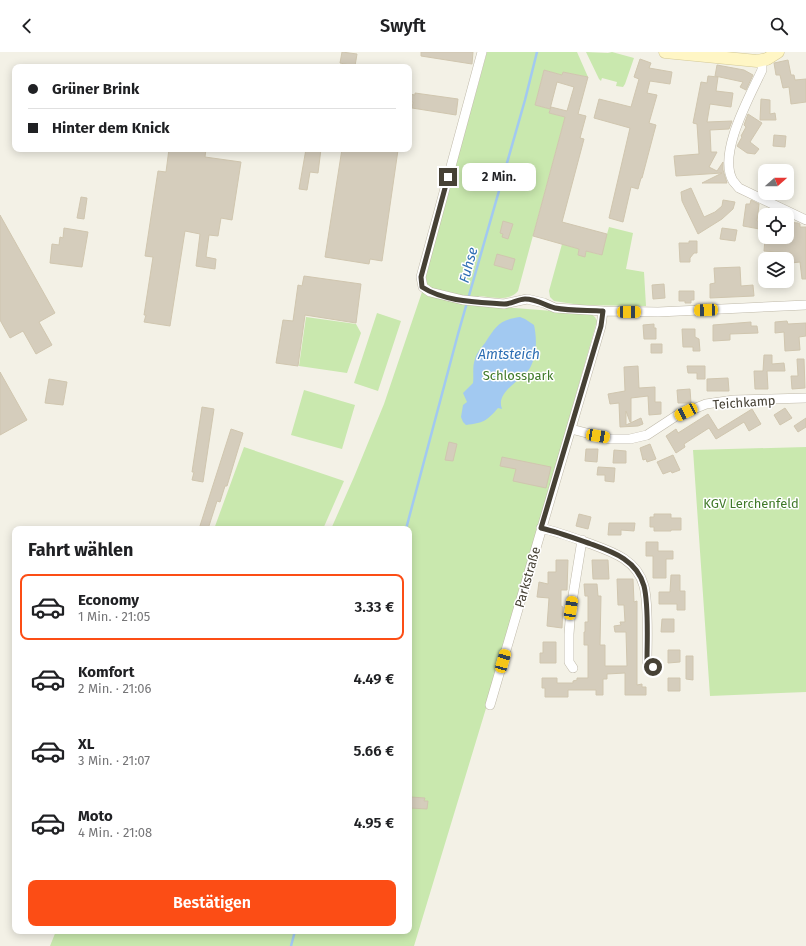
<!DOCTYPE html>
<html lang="de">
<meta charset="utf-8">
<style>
:root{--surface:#fff;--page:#f2f2f2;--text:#202124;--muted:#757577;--line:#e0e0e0;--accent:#fc4d15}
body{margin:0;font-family:"Fira Sans",sans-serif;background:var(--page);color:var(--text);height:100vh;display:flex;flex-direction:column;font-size:15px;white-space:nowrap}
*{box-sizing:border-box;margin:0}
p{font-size:13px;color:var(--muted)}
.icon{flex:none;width:22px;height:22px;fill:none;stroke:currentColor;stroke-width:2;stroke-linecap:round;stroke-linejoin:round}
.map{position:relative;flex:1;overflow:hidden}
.side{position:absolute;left:12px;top:474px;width:400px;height:408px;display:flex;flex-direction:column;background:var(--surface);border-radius:8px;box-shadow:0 2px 10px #0003}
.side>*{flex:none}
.top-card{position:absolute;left:12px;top:12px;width:400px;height:88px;border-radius:8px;box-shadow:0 2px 10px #0003;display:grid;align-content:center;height:88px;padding:0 16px;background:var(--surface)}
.needle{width:26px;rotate:69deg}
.tools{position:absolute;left:758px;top:112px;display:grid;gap:8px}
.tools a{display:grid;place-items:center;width:36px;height:36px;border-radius:8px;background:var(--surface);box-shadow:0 2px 10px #0003;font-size:20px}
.end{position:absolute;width:18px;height:18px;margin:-9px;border:5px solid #464135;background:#fff;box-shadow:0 0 0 2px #fff}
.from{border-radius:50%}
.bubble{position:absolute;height:28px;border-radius:8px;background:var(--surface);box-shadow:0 2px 10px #0003;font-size:13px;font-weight:600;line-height:28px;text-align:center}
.car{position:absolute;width:12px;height:24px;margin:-12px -6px;border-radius:5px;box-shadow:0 0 3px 1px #0007;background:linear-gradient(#f5c518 24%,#345 0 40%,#f5c518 0 76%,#345 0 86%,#f5c518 0)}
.top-card b{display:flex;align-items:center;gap:14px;height:38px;font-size:15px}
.top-card b+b{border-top:1px solid var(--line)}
.top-card i{width:10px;height:10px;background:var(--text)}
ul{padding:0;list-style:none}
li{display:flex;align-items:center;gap:12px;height:66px;margin:0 8px 6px;padding:0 8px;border:2px solid transparent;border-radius:8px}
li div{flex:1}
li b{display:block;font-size:15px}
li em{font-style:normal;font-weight:600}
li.current{border-color:var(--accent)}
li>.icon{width:36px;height:36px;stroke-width:1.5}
h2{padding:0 16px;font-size:18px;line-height:48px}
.action{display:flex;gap:8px;margin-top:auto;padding:8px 16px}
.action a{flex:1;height:46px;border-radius:8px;background:var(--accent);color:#fff;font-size:16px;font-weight:600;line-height:46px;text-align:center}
header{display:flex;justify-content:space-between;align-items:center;height:52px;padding:0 16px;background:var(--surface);font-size:18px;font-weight:600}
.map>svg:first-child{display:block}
</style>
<header><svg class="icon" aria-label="back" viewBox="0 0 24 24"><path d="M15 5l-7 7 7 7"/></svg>Swyft<svg class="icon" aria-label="search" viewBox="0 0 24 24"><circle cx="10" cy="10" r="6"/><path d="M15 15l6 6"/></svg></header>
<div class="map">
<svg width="806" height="894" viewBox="0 0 806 894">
<rect width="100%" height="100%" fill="#f3f1e6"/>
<!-- green -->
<path fill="#c9e8ae" d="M487,0H577L588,25L563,20L562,23L544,18L535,53L550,57L549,61L565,65L518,239C509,250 492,245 479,244L476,247L428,235L424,229Z
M586,0L608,1L612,0L634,6L625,32L623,35L616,34L617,30L602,26L601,29L599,27Z
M609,175L633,181L626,217L644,220L646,254L580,253L554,249L550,245L549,239L562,192L579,197L578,203L585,204L586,199L601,203Z
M423,237L464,252L591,262L595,265L597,269L487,653L414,894H50L56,879H409V477H331L354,425L384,352Z
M377,261L401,269L378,339L354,331Z
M306,265L356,272L361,281L347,321L299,314Z
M304,338L355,353L342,397L291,383Z
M244,395L344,429L323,477H214Z
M806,395V640L710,644L693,398Z"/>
<!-- water -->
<path fill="#a2c9f1" d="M520,265L525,267L534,273C537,286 537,304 530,316C523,328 495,339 502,357L498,356C487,369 483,371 466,373L463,370L461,365L463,353L467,350L463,341L473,331C474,323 472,315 475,307C477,300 481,296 485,291C496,274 499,268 520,265Z"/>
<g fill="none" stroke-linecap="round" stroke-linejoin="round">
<!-- stream -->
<path stroke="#a2c9f1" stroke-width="2.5" d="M406,477L458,282L525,48L537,0
M291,894L295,879"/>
</g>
<!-- building -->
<path fill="#d5cdbc" stroke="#d0c6af" d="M342,0L357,2L355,14L340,11Z
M421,0H473L472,12L421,4Z
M640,7L651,11L649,16L672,20L670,32L650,29L647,41L657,43L649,71L656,73L642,126H641L638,137L631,135L623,170L609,166L630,76L594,66L599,47L631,55L639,27L634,25Z
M788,8L791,23H794L795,28L806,27V50L791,52L789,35L783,36L780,23H776L774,11Z
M717,13L744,18L753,23L746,38L740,35L743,30L715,24Z
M544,18L562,23L563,20L588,25L578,62L586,64L580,86L584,87L562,170L607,182L602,203L586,199L585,205L578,203L579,197L533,184L565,65L549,61L551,55L567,59L574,35L557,30L550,57L535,53Z
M708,24L718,25L716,39L733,41L731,55L710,52L707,70L732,69L729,77L710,78L711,100H717L709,115L717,119L723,110V118L727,131H702L722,121L676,124L674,104L699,102L697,72L693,71L701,30L707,31Z
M415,41L458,47L456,63L412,56L413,50H409V42L415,43Z
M761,47L770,48V62L775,61L776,68H760Z
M748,62L762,71L750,90L759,97L755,102L747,101L737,94L742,85L741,84L746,75L744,73Z
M774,83L786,84L785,95L773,94Z
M169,97H206L205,105L241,110L232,168L221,166L218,184L209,183L206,205L216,207L215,217L196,214L200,182L185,179L170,274L144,270L146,263H144L153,205L145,204L158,119L166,120Z
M306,97H321L318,121L310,120L307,138L299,137Z
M342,97L398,98L382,209L370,207L369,212L325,205Z
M691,136L704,165L715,160L722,154L723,148L735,150L733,157L722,167L698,182L682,149L681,140Z
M81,145L87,146L84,167L77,166Z
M751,148L759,152L757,169L765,170V178L743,174L746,152H750Z
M0,163L55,261L39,270L52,293L36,302L23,279L10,286L0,268Z
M503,169L513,172L508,187L502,185L503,182L500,181Z
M787,170L798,171L800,172V175H806V227H802L800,210L791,211V201L764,199L765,187L787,189Z
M64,176L88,180L82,215L50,211L52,192L59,193L60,185L63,186Z
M722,176L737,178L735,189L720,187Z
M689,189H697V201H694L690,206V210H680L679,191H689Z
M497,202L515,207L512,218L494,213Z
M740,215L741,234L753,233L754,244L710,246V232L715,231L714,216Z
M304,224L361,232L356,271L305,263L298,314L276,311L283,268L293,269L298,233L302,234Z
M664,232L665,246L653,247L652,233Z
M679,239H694V248H691V251H685V249H679Z
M787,269L788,272L806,271V284L799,285L800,298L785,299L784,280L775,281V270Z
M751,270V274H757L758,281L730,282V288L713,289V273Z
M654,272V276H656V287H644L643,273Z
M682,277H695V285L699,287L700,299H693V295H683Z
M651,292H662V301H651Z
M764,303H772V312L784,311L785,319H767L768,337H755L754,319H763Z
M797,307H804L805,336L792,337L791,324H798Z
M638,314L639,336L655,335V350H661V362L649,363L648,344L631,346V370H630L626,359V373L641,366L643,372L638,374L620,375L619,351L610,352L608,342L625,339L624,315Z
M687,314H705V327H697V321H688Z
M0,320L27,368L0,383Z
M728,326L729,339H707V327Z
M49,327L67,330L63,353L45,351Z
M690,337L691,351H678L677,338Z
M202,355L214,357L203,430L192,428L194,420H192Z
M785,356L792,366L780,373L774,363Z
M752,357L761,372L749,379L744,370L716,387L709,376L684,392L685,395L676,401L666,384L676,377L678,381L708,362L718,378Z
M806,366V375L798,380L794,374Z
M231,377L243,381L227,434H225L220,450L217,449L208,477H199Z
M449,390L457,392L453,409L445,408Z
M650,392L656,407L647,410L646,407L643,408L640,396Z
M586,397H598L597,410L585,409Z
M614,398L626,399V411H613Z
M673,403L680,418L672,421L671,419L663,422L657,410Z
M502,405L551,415L546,436L513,429L516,417L500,414Z
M598,415L615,416L614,430L605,429V423H597Z
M579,462L591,465L588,477L576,474Z
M654,462H671V466H681V478H671V479H654V475H650V465H654Z
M609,471H635L634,479L621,478V483H608Z
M646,490H658V499H673V507H666V526H653V504H646Z
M556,508H568L567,538H561V554L563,555L562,576L547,574L549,546L537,545L539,530L548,532V520H556Z
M592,508H608L609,527H593Z
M671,523H680V539H685V558H677V552H659V540H670Z
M617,527H633L634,550L637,549V633L642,632V635H646V643H625V621L607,622V627H603V643H596V638H568V645H545V636H542V626H557V631H573V629L577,628V626H588V593H584V580H585V570H588V544H585L584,532H597L598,544H601L600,593H605V614H627L626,580H615L614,574L621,573L620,570H625L624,553H618Z
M662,567H674V580H661Z
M543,590H556V611H540V601H543Z
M668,598H680V610L668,611Z
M686,604H693V628L686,627Z
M668,626H680V639H668Z
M411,745L425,746L424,749H428L427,757L410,756Z"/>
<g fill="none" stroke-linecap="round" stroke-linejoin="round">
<defs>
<path id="minor" d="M482,0L421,225L423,235L430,240L463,248L504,252L527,247L544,251L555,256L603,259L658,260L806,253
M762,8V18C750,44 717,102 733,129C735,131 737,134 739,136L806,168
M571,377L610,387H630L647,383L676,364L706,352L734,348L806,346
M541,476C558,480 574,486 591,492C613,500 637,508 644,534C649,554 647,588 647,610L653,615
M573,616L569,610V582L571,556L582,488
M490,653L601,274L603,259"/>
<path id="secondary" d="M665,0L757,9L767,7L778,0"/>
</defs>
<!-- minor casing -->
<use href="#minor" stroke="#bfb9a9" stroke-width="10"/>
<!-- secondary casing -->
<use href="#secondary" stroke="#d4c996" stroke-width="13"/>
<!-- minor -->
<use href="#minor" stroke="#fff" stroke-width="9"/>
<!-- secondary -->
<use href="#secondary" stroke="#fff6c5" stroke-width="12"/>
</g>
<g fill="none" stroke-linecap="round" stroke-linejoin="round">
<!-- route -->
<path stroke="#464135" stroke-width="5" d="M448,125L421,225L422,235C445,250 478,250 504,252C512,252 518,247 525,247C537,247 546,254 555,256C570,259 588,258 603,259L601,274L541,476C558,480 574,486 591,492C613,500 637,508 644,534C649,554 647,588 647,610L653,615"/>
</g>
<g text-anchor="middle" stroke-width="3" stroke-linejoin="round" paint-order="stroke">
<!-- park labels -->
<g font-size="13" fill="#3f7928" stroke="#fff">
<text x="518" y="328">Schlosspark</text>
<text x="751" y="456">KGV Lerchenfeld</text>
</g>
<!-- street labels -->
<g font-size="13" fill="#464135" stroke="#fff">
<text transform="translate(744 350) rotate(-4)" y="5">Teichkamp</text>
<text transform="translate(527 525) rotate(-74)" y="5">Parkstraße</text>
</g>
<!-- water labels -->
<g font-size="14" font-style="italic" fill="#2d6eb3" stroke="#fff">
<text transform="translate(468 213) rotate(-75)" y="5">Fuhse</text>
<text x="509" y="307">Amtsteich</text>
</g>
</g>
</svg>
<div class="tools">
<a><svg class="needle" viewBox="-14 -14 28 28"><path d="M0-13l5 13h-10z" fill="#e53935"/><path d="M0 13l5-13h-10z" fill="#757577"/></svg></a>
<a><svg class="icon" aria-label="locate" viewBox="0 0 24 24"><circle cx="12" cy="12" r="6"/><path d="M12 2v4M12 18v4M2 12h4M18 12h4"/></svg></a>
<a><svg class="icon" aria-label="layers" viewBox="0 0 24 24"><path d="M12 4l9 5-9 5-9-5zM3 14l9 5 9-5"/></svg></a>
</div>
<i class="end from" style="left:653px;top:615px"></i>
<i class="end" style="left:448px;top:125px"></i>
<div class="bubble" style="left:462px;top:111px;width:74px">2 Min.</div>
<i class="car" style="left:706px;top:258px;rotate:268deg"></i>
<i class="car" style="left:629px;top:260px;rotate:90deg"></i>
<i class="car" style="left:686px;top:360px;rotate:244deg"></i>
<i class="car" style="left:598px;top:384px;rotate:100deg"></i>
<i class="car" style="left:571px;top:556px;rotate:9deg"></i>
<i class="car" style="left:503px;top:609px;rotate:16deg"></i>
<div class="top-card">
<b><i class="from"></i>Grüner Brink</b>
<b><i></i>Hinter dem Knick</b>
</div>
<section class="side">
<h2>Fahrt wählen</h2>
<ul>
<li class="current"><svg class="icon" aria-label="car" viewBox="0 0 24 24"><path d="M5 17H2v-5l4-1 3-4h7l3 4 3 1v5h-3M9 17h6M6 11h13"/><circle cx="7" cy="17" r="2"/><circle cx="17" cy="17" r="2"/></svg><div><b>Economy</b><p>1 Min. · 21:05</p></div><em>3.33 €</em></li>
<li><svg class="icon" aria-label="car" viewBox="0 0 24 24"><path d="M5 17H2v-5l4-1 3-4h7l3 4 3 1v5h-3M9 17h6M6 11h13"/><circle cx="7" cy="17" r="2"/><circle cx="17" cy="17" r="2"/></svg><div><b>Komfort</b><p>2 Min. · 21:06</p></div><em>4.49 €</em></li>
<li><svg class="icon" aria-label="car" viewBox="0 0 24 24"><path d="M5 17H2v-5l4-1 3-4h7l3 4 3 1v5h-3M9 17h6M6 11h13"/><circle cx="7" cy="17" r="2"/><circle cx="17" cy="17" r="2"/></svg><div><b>XL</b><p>3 Min. · 21:07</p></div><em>5.66 €</em></li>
<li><svg class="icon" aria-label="car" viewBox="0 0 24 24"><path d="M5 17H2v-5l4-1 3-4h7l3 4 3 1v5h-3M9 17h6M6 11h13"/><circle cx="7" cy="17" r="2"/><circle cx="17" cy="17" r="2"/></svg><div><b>Moto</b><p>4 Min. · 21:08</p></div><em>4.95 €</em></li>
</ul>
<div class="action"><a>Bestätigen</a></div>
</section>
</div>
